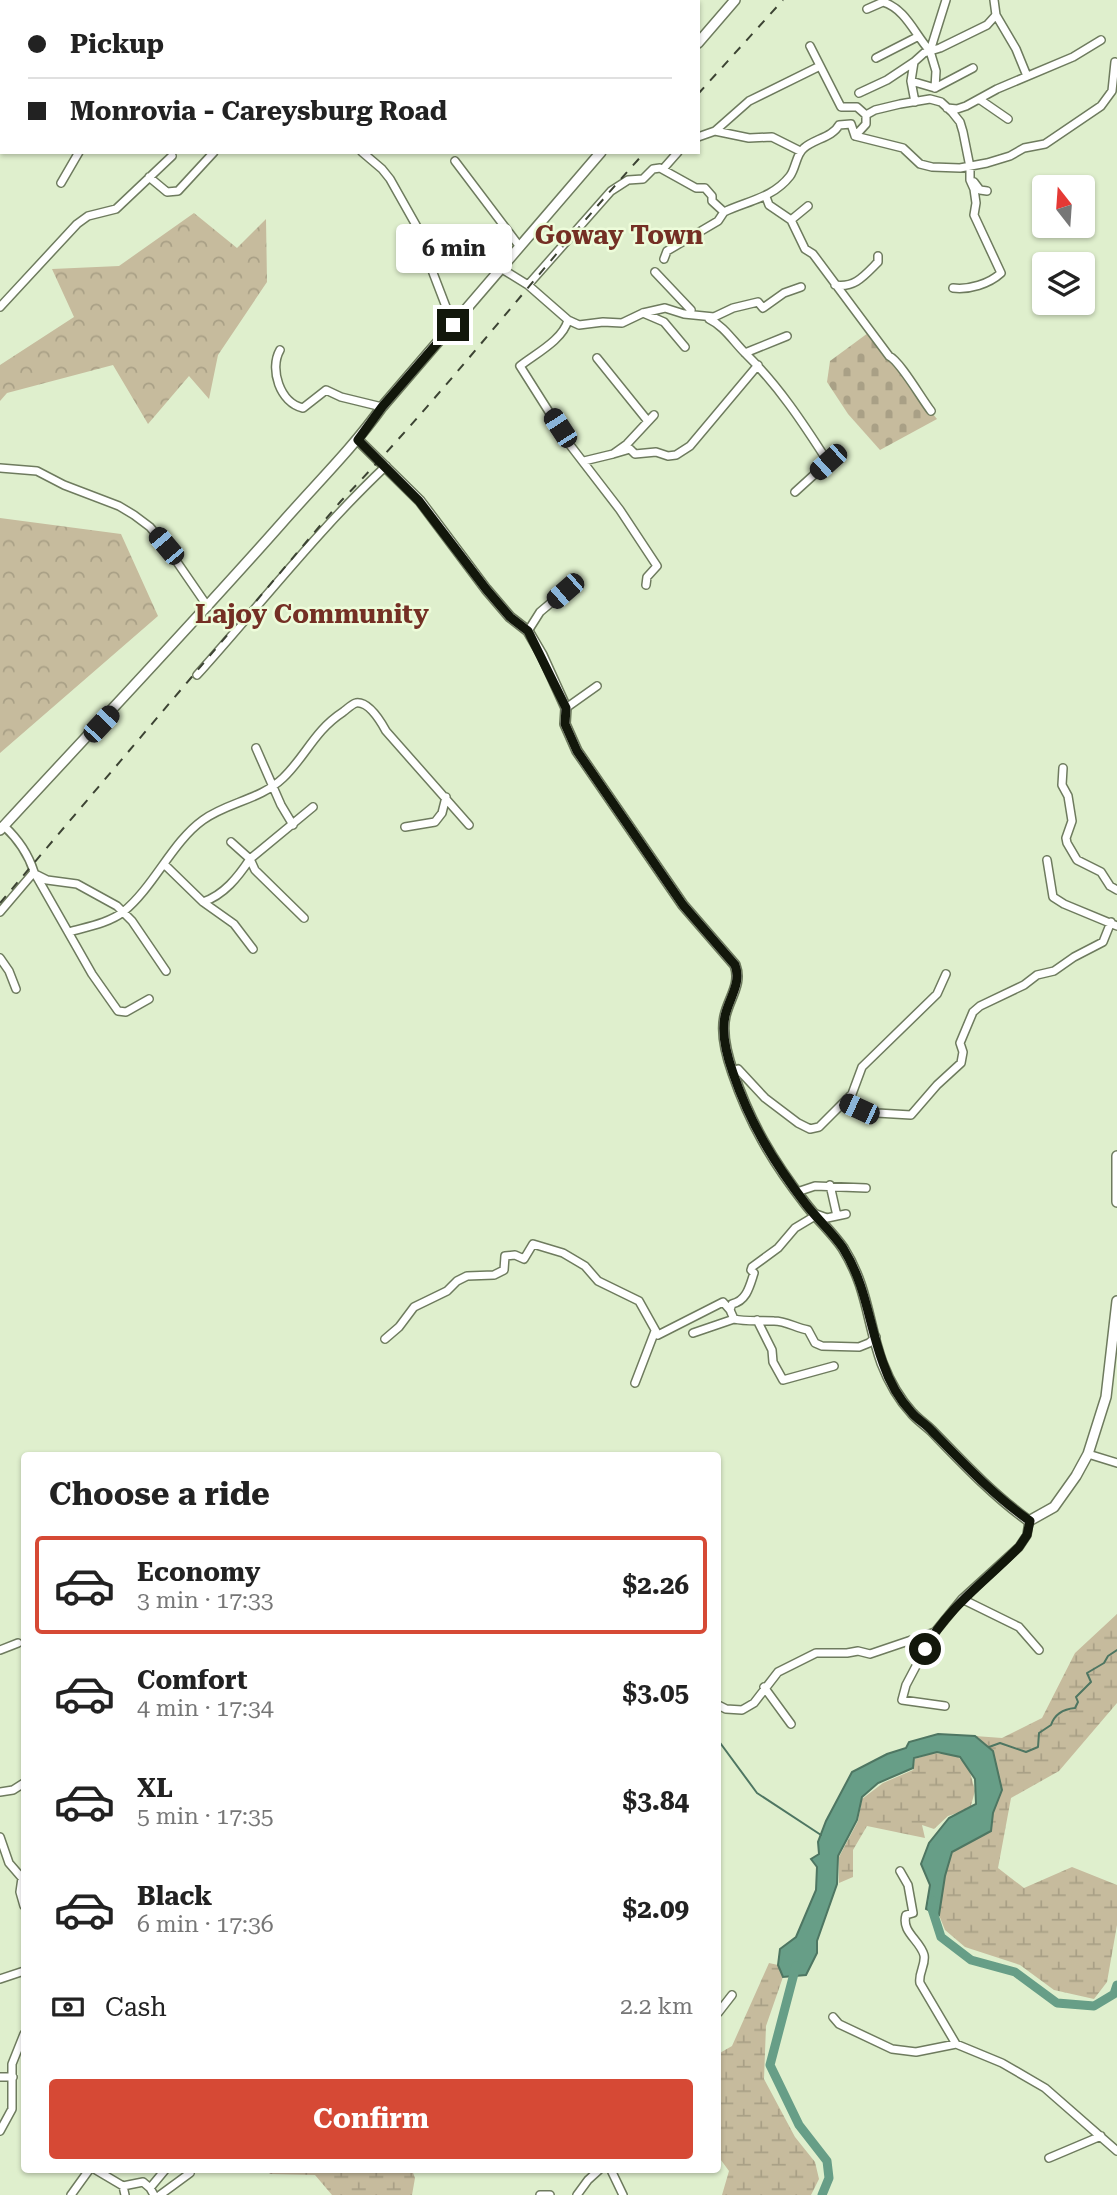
<!DOCTYPE html>
<meta charset="utf-8">
<style>
:root{--surface:#fff;--page:#f2f2f2;--text:#222;--muted:#767676;--line:#e0e0e0;--accent:#d64935}
body{margin:0;font-family:"Roboto Serif",serif;background:var(--page);color:var(--text);height:100vh;display:flex;flex-direction:column;font-size:26px;white-space:nowrap}
*{box-sizing:border-box;margin:0}
p{font-size:23px;color:var(--muted)}
.icon{flex:none;width:38px;height:38px;fill:none;stroke:currentColor;stroke-width:2;stroke-linecap:round;stroke-linejoin:round}
.map{position:relative;flex:1;overflow:hidden}
.drawer{position:absolute;left:21px;top:1452px;width:700px;height:721px;display:flex;flex-direction:column;background:var(--surface);border-radius:7px;box-shadow:0 2px 5px #0004}
.drawer>*{flex:none}
.banner{position:absolute;left:0px;top:0px;width:700px;height:154px;box-shadow:0 2px 5px #0004;display:grid;align-content:center;height:154px;padding:0 28px;background:var(--surface)}
.needle{width:46px;rotate:343deg}
.controls{position:absolute;left:1032px;top:175px;display:grid;gap:14px}
.controls a{display:grid;place-items:center;width:63px;height:63px;border-radius:7px;background:var(--surface);box-shadow:0 2px 5px #0004;font-size:35px}
.end{position:absolute;width:32px;height:32px;margin:-16px;border:9px solid #12170b;background:#fff;box-shadow:0 0 0 4px #fff}
.from{border-radius:50%}
.bubble{position:absolute;height:49px;border-radius:7px;background:var(--surface);box-shadow:0 2px 5px #0004;font-size:23px;font-weight:700;line-height:49px;text-align:center}
.car{position:absolute;width:21px;height:42px;margin:-21px -10px;border-radius:9px;box-shadow:0 0 5px 2px #0007;background:linear-gradient(#222 24%,#8ab4d8 0 40%,#222 0 76%,#8ab4d8 0 86%,#222 0)}
.banner b{display:flex;align-items:center;gap:24px;height:66px;font-size:26px}
.banner b+b{border-top:2px solid var(--line)}
.banner i{width:18px;height:18px;background:var(--text)}
ul{padding:0;list-style:none}
li{display:flex;align-items:center;gap:21px;height:98px;margin:0 14px 10px;padding:0 14px;border:4px solid transparent;border-radius:7px}
li div{flex:1}
li b{display:block;font-size:26px}
li em{font-style:normal;font-weight:700}
li.active{border-color:var(--accent)}
li>.icon{width:63px;height:63px;stroke-width:1.5}
h2{padding:0 28px;font-size:32px;line-height:84px}
.pay{display:flex;align-items:center;gap:18px;height:77px;padding:0 28px;font-size:26px}
.pay p{margin-inline-start:auto}
.action{display:flex;gap:14px;margin-top:auto;padding:14px 28px}
.action a{flex:1;height:80px;border-radius:7px;background:var(--accent);color:#fff;font-size:28px;font-weight:700;line-height:80px;text-align:center}
.map>svg:first-child{display:block}
</style>
<div class="map">
<svg width="1117" height="2195" viewBox="0 0 1117 2195">
<defs>
<pattern id="forest-crowns" width="20" height="18" patternUnits="userSpaceOnUse" patternTransform="scale(1.75)"><rect width="20" height="18" fill="#c6bb9d"/><path d="M2 6a3 3 0 1 1 6 0M12 15a3 3 0 1 1 6 0" fill="none" stroke="#a9a086"/></pattern>
<pattern id="wetland-marsh" width="20" height="14" patternUnits="userSpaceOnUse" patternTransform="scale(1.75)"><rect width="20" height="14" fill="#c6bb9d"/><path d="M1 5h8M5 5V1M11 12h8M15 12V8" fill="none" stroke="#a9a086"/></pattern>
<pattern id="cemetery-stones" width="16" height="16" patternUnits="userSpaceOnUse" patternTransform="scale(1.75)"><rect width="16" height="16" fill="#c6bb9d"/><path d="M2 7V4a2 2 0 0 1 4 0v3zM10 15v-3a2 2 0 0 1 4 0v3z" fill="#a9a086"/></pattern>
</defs>
<rect width="100%" height="100%" fill="#dfefcd"/>
<!-- forest -->
<path fill="url(#forest-crowns)" d="M194,213L237,248L266,219L267,282L218,355L209,399L189,376L148,424L113,365L7,393L0,401V365L74,317L52,269L119,266Z
M0,518L121,534L158,616L0,753Z"/>
<!-- wetland -->
<path fill="url(#wetland-marsh)" d="M1117,1614V1703L1059,1771L1011,1798L998,1868L1024,1888L1072,1867L1117,1885V1925L1107,1982L1094,1999L1054,1990L1020,1965L965,1947L945,1930L939,1915L945,1876L952,1852L991,1831L993,1813L1002,1790L993,1751L975,1736L1002,1738L1042,1718L1075,1653Z
M933,1753L956,1755L969,1768L975,1791L970,1809L948,1816L934,1829L922,1825L925,1838L867,1826L853,1850V1877L839,1883V1857L858,1821L862,1799L883,1783L913,1770L915,1759Z
M769,1963L778,1965L783,1977L766,2026L764,2079L795,2137L815,2162L819,2179L811,2195H722L729,2171L718,2156V2054L732,2046Z
M266,2170H412L415,2178L412,2195H332L315,2175L270,2174Z"/>
<!-- cemetery -->
<path fill="url(#cemetery-stones)" d="M868,333L937,419L880,450L848,414L827,382L830,361Z"/>
<!-- water -->
<path fill="#679e87" stroke="#4e7662" stroke-width="2" d="M938,1734L975,1736L993,1751L1002,1790L993,1813L991,1831L952,1852L945,1876L939,1915L926,1909L930,1885L921,1864L929,1843L949,1818L976,1804L975,1779L960,1757L937,1752L914,1758L913,1768L878,1783L862,1797L857,1820L838,1856L837,1884L817,1941V1953L806,1975L783,1977L778,1965L780,1949L796,1937L816,1890L817,1867L811,1859L819,1854L818,1842L826,1821L852,1772L887,1754L906,1748L909,1742Z"/>
<g fill="none" stroke-linecap="round" stroke-linejoin="round">
<!-- stream -->
<path stroke="#4e7662" stroke-width="2" d="M718,1740L757,1793L821,1835
M989,1747L1000,1743L1026,1752L1038,1747L1039,1733L1051,1725C1055,1713 1064,1709 1075,1708L1078,1702L1076,1697L1091,1682L1087,1673L1104,1663L1108,1656L1117,1650"/>
<!-- river -->
<path stroke="#679e87" stroke-width="9" d="M933,1901L932,1909L941,1937L971,1960L1015,1972L1057,2003L1094,2006L1114,1994L1117,1985
M796,1966L770,2065L799,2125L827,2161L829,2178L822,2195"/>
<defs>
<path id="minor" d="M20,0V2
M126,0L127,2
M213,0L215,2
M577,0L578,2
M303,2L306,0
M0,3L3,0
M867,9L883,2C906,9 915,35 930,51
M0,12H2
M996,15L1016,49L1027,76
M810,46L841,107H857L866,115
M876,58L917,37
M0,67L2,66
M911,81L914,62L924,53L940,48L987,25L996,15L994,0
M935,88L973,68
M859,93L887,80L914,62
M979,99L1008,119
M915,102L911,81L935,88L936,71L930,51L946,0
M947,108L957,109L966,106L997,89L1073,57L1101,40
M715,131L749,138L772,137L800,151
M855,136L903,148L920,164L932,167L960,168L987,163L1010,156L1024,148L1045,144L1101,106L1112,91L1115,62
M698,137L715,131L749,101L820,66
M362,152L382,169L390,179L421,234L430,265L453,325
M455,161L520,247
M663,169L678,152
M149,177L167,192L178,191L214,152
M974,182L980,190L987,191
M61,183L79,152
M766,197L769,205L791,220L805,249L813,254L889,356C900,361 921,398 931,411
M791,220L808,206
M664,259L667,251L718,221L724,212
M502,269L528,285L568,320L579,325L603,322L622,323L643,313L665,308L684,314L714,317L733,308L758,302L763,308L784,293L801,287
M655,272L691,310
M528,285L611,191L628,180L643,179L653,169L660,168L696,188H705L712,196V201L724,212C747,201 773,198 790,176C796,168 796,154 804,148C814,139 833,137 839,125L851,124L855,136L866,124V115L875,110L900,104L930,99L941,102L952,112L960,122L963,132L970,167V180L974,189L976,203L974,215L1001,273C989,284 969,290 953,288
M835,285C855,288 864,276 878,262V256
M0,307L77,224L88,216L116,209L172,156
M643,313L664,322L685,347
M709,319C724,326 733,341 745,353C778,385 803,423 828,462L795,492
M568,320C563,340 535,354 520,366L570,445L620,510L657,566L647,577L646,585
M280,350C269,369 280,403 303,408L326,390L341,397L382,407
M745,353L787,336
M597,358L647,420
M613,454L630,449L635,454L656,452L668,456L676,455L690,446L758,365
M584,461L613,454L627,444L654,415
M0,468L37,471L64,485L119,506L134,515L150,527L166,546L208,607
M528,631L540,612L565,591
M197,675C260,605 317,531 386,466
M566,708L597,686
M256,748L281,805L293,825
M1063,768L1062,785L1068,796L1072,821L1066,838L1067,843L1077,860L1101,872L1110,886L1117,890
M405,827L435,822L442,813L446,797
M1047,860L1053,897L1064,904L1117,926
M164,864L203,902L234,924L253,949
M34,872L92,974L118,1011L126,1012L149,999
M37,875L47,880L77,884L117,906L132,921L166,971
M203,902C224,895 238,877 250,859L231,842
M0,912L34,872C28,853 18,839 4,826
M304,918L255,870L250,859L313,807
M69,932C86,927 109,923 123,912C154,887 172,842 203,820C228,802 260,800 283,778C306,756 314,731 343,712C347,709 352,704 356,703C369,701 381,722 386,731L469,825
M0,958L9,971L16,989
M733,1072L738,1069L765,1098L798,1123L810,1129L819,1127L852,1094L862,1067L937,994L946,974
M845,1102L877,1113L911,1115L937,1085L961,1063L963,1052L960,1043L973,1012L980,1006L1024,985L1037,975L1054,971L1074,957L1103,942L1111,922
M830,1185L837,1216
M797,1192L815,1186L866,1188
M816,1214L827,1218L846,1214
M730,1310L732,1304C747,1301 750,1285 754,1273L751,1270L752,1267L778,1248L795,1228L815,1216
M757,1320L772,1350L773,1362L783,1380L834,1366
M693,1333L734,1319
M385,1339L399,1327L414,1307L447,1291L457,1281L467,1276L494,1275L504,1270L505,1256L515,1255L524,1259L533,1244L563,1253L585,1266L598,1281L639,1301L658,1335L723,1302L730,1310L734,1319C747,1322 761,1320 774,1321C786,1321 796,1328 808,1330L815,1343L822,1346L859,1347L869,1343L876,1337
M635,1383L655,1331
M1088,1454L1117,1463
M962,1599L1019,1627L1039,1650
M934,1632L906,1685L902,1700L945,1706
M0,1650L18,1643
M764,1687L791,1724
M718,1705L726,1709L742,1710L754,1703L778,1672L816,1653H847L858,1651L870,1654L935,1632L962,1599L1019,1547L1027,1535L1029,1521
M0,1792L13,1790L24,1783
M0,1837L9,1863L22,1878L20,1892L24,1906
M900,1871L908,1885L913,1913L906,1915C901,1932 920,1940 924,1955C926,1965 918,1973 920,1983L956,2044
M0,1979L24,1971
M718,2013L732,1995
M833,2017L839,2024L892,2049L916,2052L956,2044L1002,2063L1045,2088L1117,2151
M0,2077H13
M0,2131L12,2109V2064L24,2034
M1049,2158L1101,2136
M96,2170L123,2186L125,2195
M611,2170L623,2195
M123,2186L143,2182L150,2188L154,2195
M150,2188L165,2170
M71,2195L89,2170
M160,2195L190,2173
M540,2195H550
M577,2195L588,2180L599,2170"/>
<path id="major" d="M698,43L735,0
M358,440L420,501L486,589L510,617L528,631L542,655L566,708L565,724L577,751L683,905L735,965C742,984 729,998 725,1016C721,1034 727,1056 733,1073C750,1123 773,1162 805,1203C817,1219 832,1232 843,1248C868,1288 867,1321 882,1363C889,1381 899,1399 912,1413C918,1420 926,1425 932,1431C963,1463 993,1495 1029,1521L1054,1507L1076,1476L1088,1454L1106,1397L1117,1301
M0,830C94,728 189,628 281,524C315,485 352,449 382,407L601,152
M1117,1156V1202"/>
</defs>
<!-- minor casing -->
<use href="#minor" stroke="#6e7b5e" stroke-width="10"/>
<!-- major casing -->
<use href="#major" stroke="#6e7b5e" stroke-width="12"/>
<!-- minor -->
<use href="#minor" stroke="#fff" stroke-width="7"/>
<!-- major -->
<use href="#major" stroke="#fff" stroke-width="9"/>
<!-- rail -->
<path stroke="#3c4333" stroke-width="2" stroke-dasharray="9 9" stroke-linecap="butt" d="M698,94L783,0
M0,903L341,501C448,390 542,266 645,152"/>
</g>
<g fill="none" stroke-linecap="round" stroke-linejoin="round">
<!-- route -->
<path stroke="#12170b" stroke-width="9" d="M453,325L382,407L358,440L419,501L486,589L510,617L528,631L566,708L565,724L577,751L683,905L735,965C742,983 729,998 725,1016C721,1034 727,1056 733,1073C750,1123 773,1161 805,1203C817,1219 832,1232 843,1248C867,1287 868,1322 883,1363C889,1381 899,1399 912,1413C918,1420 926,1424 932,1431C963,1463 993,1495 1030,1521L1027,1535L1019,1547C986,1581 948,1607 925,1649"/>
</g>
<g text-anchor="middle" stroke-width="5" stroke-linejoin="round" paint-order="stroke">
<!-- district labels -->
<g font-size="26" font-weight="bold" fill="#742f24" stroke="#edfcda">
<text x="619" y="244">Goway Town</text>
<text x="312" y="623">Lajoy Community</text>
</g>
</g>
</svg>
<div class="controls">
<a><svg class="needle" viewBox="-14 -14 28 28"><path d="M0-13l5 13h-10z" fill="#e53935"/><path d="M0 13l5-13h-10z" fill="#767676"/></svg></a>
<a><svg class="icon" aria-label="layers" viewBox="0 0 24 24"><path d="M12 4l9 5-9 5-9-5zM3 14l9 5 9-5"/></svg></a>
</div>
<i class="end from" style="left:925px;top:1649px"></i>
<i class="end" style="left:453px;top:325px"></i>
<div class="bubble" style="left:396px;top:224px;width:116px">6 min</div>
<i class="car" style="left:560px;top:428px;rotate:327deg"></i>
<i class="car" style="left:828px;top:462px;rotate:228deg"></i>
<i class="car" style="left:166px;top:546px;rotate:320deg"></i>
<i class="car" style="left:565px;top:591px;rotate:229deg"></i>
<i class="car" style="left:101px;top:724px;rotate:43deg"></i>
<i class="car" style="left:859px;top:1109px;rotate:295deg"></i>
<div class="banner">
<b><i class="from"></i>Pickup</b>
<b><i></i>Monrovia - Careysburg Road</b>
</div>
<section class="drawer">
<h2>Choose a ride</h2>
<ul>
<li class="active"><svg class="icon" aria-label="car" viewBox="0 0 24 24"><path d="M5 17H2v-5l4-1 3-4h7l3 4 3 1v5h-3M9 17h6M6 11h13"/><circle cx="7" cy="17" r="2"/><circle cx="17" cy="17" r="2"/></svg><div><b>Economy</b><p>3 min · 17:33</p></div><em>$2.26</em></li>
<li><svg class="icon" aria-label="car" viewBox="0 0 24 24"><path d="M5 17H2v-5l4-1 3-4h7l3 4 3 1v5h-3M9 17h6M6 11h13"/><circle cx="7" cy="17" r="2"/><circle cx="17" cy="17" r="2"/></svg><div><b>Comfort</b><p>4 min · 17:34</p></div><em>$3.05</em></li>
<li><svg class="icon" aria-label="car" viewBox="0 0 24 24"><path d="M5 17H2v-5l4-1 3-4h7l3 4 3 1v5h-3M9 17h6M6 11h13"/><circle cx="7" cy="17" r="2"/><circle cx="17" cy="17" r="2"/></svg><div><b>XL</b><p>5 min · 17:35</p></div><em>$3.84</em></li>
<li><svg class="icon" aria-label="car" viewBox="0 0 24 24"><path d="M5 17H2v-5l4-1 3-4h7l3 4 3 1v5h-3M9 17h6M6 11h13"/><circle cx="7" cy="17" r="2"/><circle cx="17" cy="17" r="2"/></svg><div><b>Black</b><p>6 min · 17:36</p></div><em>$2.09</em></li>
</ul>
<div class="pay"><svg class="icon" aria-label="cash" viewBox="0 0 24 24"><path d="M3 7h18v10H3z"/><circle cx="12" cy="12" r="2"/></svg>Cash<p>2.2 km</p></div>
<div class="action"><a>Confirm</a></div>
</section>
</div>
